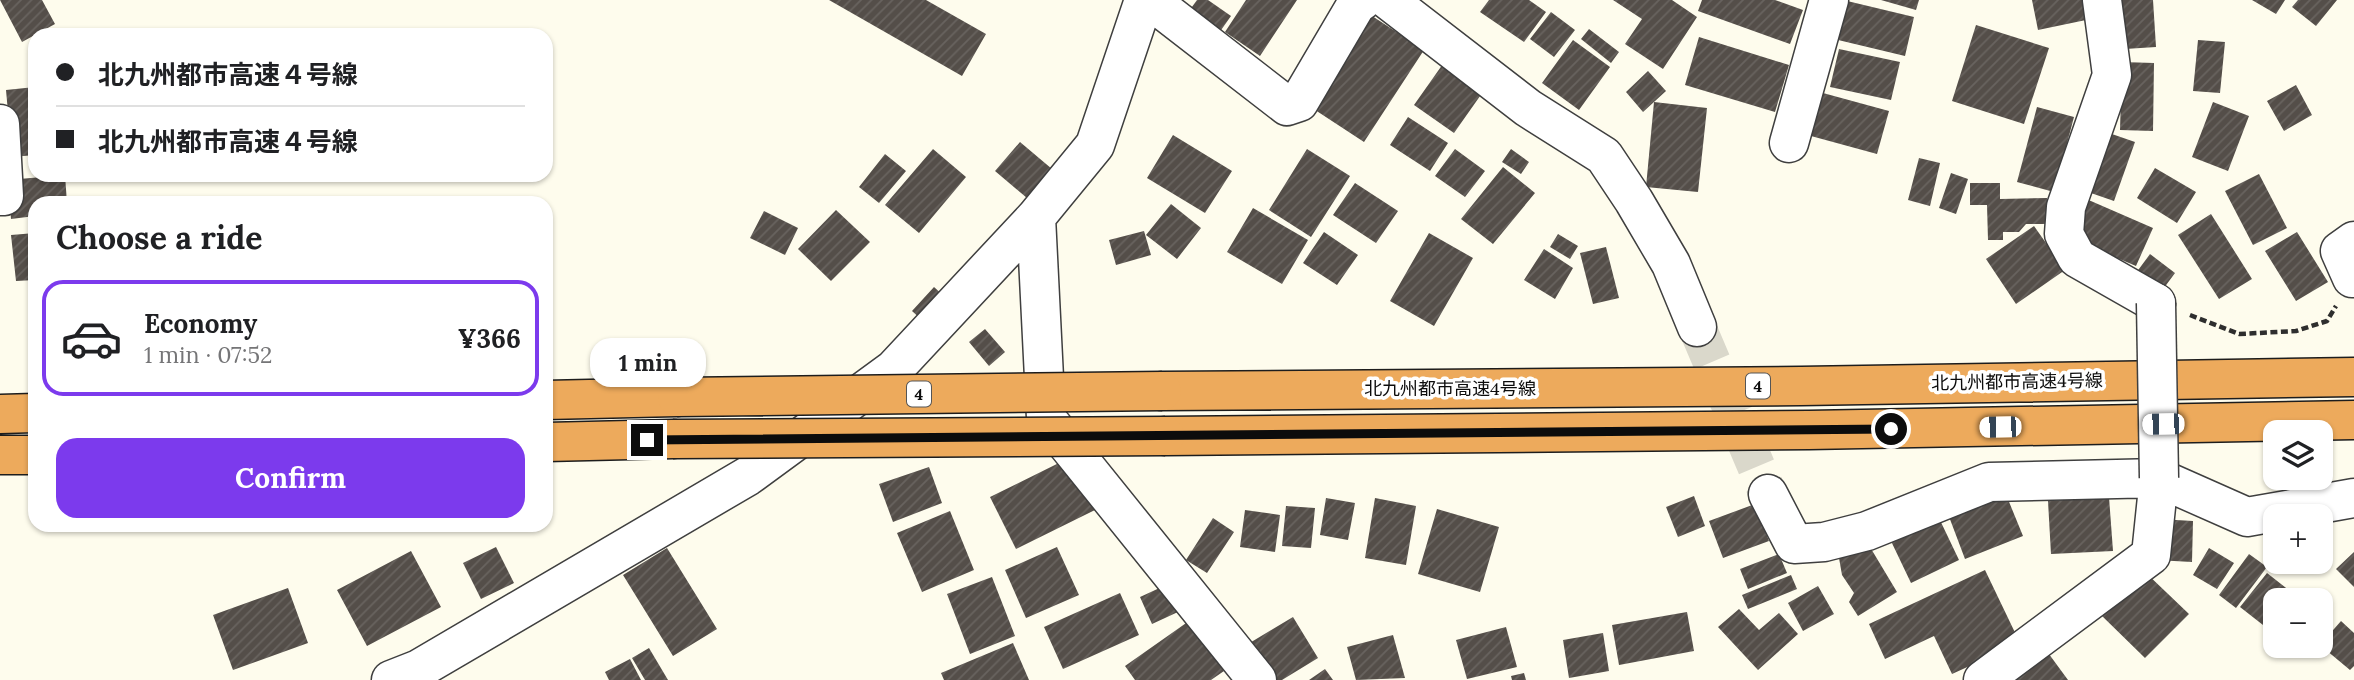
<!DOCTYPE html>
<meta charset="utf-8">
<style>
:root{--surface:#fff;--page:#f6f6f6;--text:#202124;--muted:#757577;--line:#e0e0e0;--accent:#7c3aed}
body{margin:0;font-family:Lora,"Noto Sans JP",serif;background:var(--page);color:var(--text);height:100vh;display:flex;flex-direction:column;font-size:26px;white-space:nowrap}
*{box-sizing:border-box;margin:0}
p{font-size:23px;color:var(--muted)}
.icon{flex:none;width:38px;height:38px;fill:none;stroke:currentColor;stroke-width:2;stroke-linecap:round;stroke-linejoin:round}
.map{position:relative;flex:1;overflow:hidden}
.sheet{position:absolute;left:28px;top:196px;width:525px;height:336px;display:flex;flex-direction:column;background:var(--surface);border-radius:21px;box-shadow:0 2px 5px #0004}
.sheet>*{flex:none}
.hud{position:absolute;left:28px;top:28px;width:525px;height:154px;border-radius:21px;box-shadow:0 2px 5px #0004;display:grid;align-content:center;height:154px;padding:0 28px;background:var(--surface)}
.tools{position:absolute;left:2263px;top:420px;display:grid;gap:14px}
.tools a{display:grid;place-items:center;width:70px;height:70px;border-radius:14px;background:var(--surface);box-shadow:0 2px 5px #0004;font-size:35px}
.end{position:absolute;width:32px;height:32px;margin:-16px;border:9px solid #0c0c0c;background:#fff;box-shadow:0 0 0 4px #fff}
.from{border-radius:50%}
.bubble{position:absolute;height:49px;border-radius:21px;background:var(--surface);box-shadow:0 2px 5px #0004;font-size:23px;font-weight:700;line-height:49px;text-align:center}
.car{position:absolute;width:21px;height:42px;margin:-21px -10px;border-radius:9px;box-shadow:0 0 5px 2px #0007;background:linear-gradient(#fff 24%,#345 0 40%,#fff 0 76%,#345 0 86%,#fff 0)}
.hud b{display:flex;align-items:center;gap:24px;height:66px;font-size:26px}
.hud b+b{border-top:2px solid var(--line)}
.hud i{width:18px;height:18px;background:var(--text)}
ul{padding:0;list-style:none}
li{display:flex;align-items:center;gap:21px;height:116px;margin:0 14px 10px;padding:0 14px;border:4px solid var(--line);border-radius:21px}
li div{flex:1}
li b{display:block;font-size:26px}
li em{font-style:normal;font-weight:700}
li.current{border-color:var(--accent)}
li>.icon{width:63px;height:63px;stroke-width:1.5}
h2{padding:0 28px;font-size:32px;line-height:84px}
.primary-button{display:flex;gap:14px;margin-top:auto;padding:14px 28px}
.primary-button a{flex:1;height:80px;border-radius:21px;background:var(--accent);color:#fff;font-size:28px;font-weight:700;line-height:80px;text-align:center}
.map>svg:first-child{display:block}
</style>
<div class="map">
<svg width="2354" height="680" viewBox="0 0 2354 680">
<defs>
<pattern id="building-hatch" width="6" height="6" patternUnits="userSpaceOnUse" patternTransform="scale(1.75)"><rect width="6" height="6" fill="#544e49"/><path d="M-1 1l2-2M0 6l6-6M5 7l2-2" fill="none" stroke="#68635f"/></pattern>
</defs>
<rect width="100%" height="100%" fill="#fefced"/>
<!-- building -->
<path fill="url(#building-hatch)" d="M0,0H42L55,24L22,42Z
M829,0H926L986,34L962,76Z
M1197,0H1208L1231,16L1219,33L1189,11Z
M1246,0H1297L1260,56L1225,32Z
M1489,0H1529L1546,12L1524,42L1480,12Z
M1613,0H1672L1697,17L1663,69L1625,44L1642,19Z
M1702,0H1775L1803,10L1790,44L1698,11Z
M1843,0L1914,17L1905,56L1834,39Z
M1881,0H1919L1916,10Z
M2032,0H2082L2086,20L2038,30Z
M2122,0H2153L2156,47L2125,49Z
M2252,0H2285L2276,14Z
M2298,0H2337L2316,26L2292,7Z
M1366,12L1424,50L1364,142L1306,104Z
M1551,12L1575,30L1554,57L1530,39Z
M1976,25L2049,48L2024,124L1952,101Z
M1589,29L1619,52L1611,63L1581,39Z
M1699,37L1789,65L1775,112L1685,85Z
M1573,40L1610,67L1579,110L1542,83Z
M2198,40L2225,42L2220,93L2193,91Z
M1839,49L1900,62L1891,100L1830,87Z
M1445,61L1485,89L1454,133L1414,105Z
M2122,62L2154,63L2153,131L2120,130Z
M1648,71L1666,91L1643,112L1626,92Z
M2296,85L2312,115L2284,131L2267,101Z
M35,87V155L12,157L6,90Z
M1823,93L1889,111L1877,154L1811,136Z
M1654,102L1707,108L1698,192L1646,187Z
M2213,102L2249,116L2228,171L2192,157Z
M2037,107L2074,117L2054,192L2017,182Z
M1408,117L1448,143L1430,171L1390,145Z
M2109,133L2135,142L2114,201L2088,192Z
M1173,135L1232,171L1205,213L1147,178Z
M1020,142L1052,169L1027,198L995,171Z
M933,149L966,177L919,233L885,205Z
M1307,149L1350,176L1311,237L1269,210Z
M1455,149L1485,171L1465,197L1435,176Z
M1511,149L1529,162L1521,174L1502,162Z
M885,154L906,171L879,203L859,187Z
M1919,158L1940,163L1930,206L1908,200Z
M1503,167L1535,193L1493,244L1461,219Z
M2155,168L2196,192L2177,223L2137,198Z
M1951,173L1968,179L1956,214L1939,208Z
M2259,174L2287,228L2253,245L2225,191Z
M65,175L67,203H35V216L11,219L8,180Z
M1355,183L1398,211L1376,243L1333,215Z
M1970,183H2000V199L2047,198V224H2026L2019,232H2003V240H1988L1987,205H1970Z
M2084,198L2153,228L2136,266L2096,249L2074,222Z
M1171,204L1201,228L1177,259L1146,235Z
M1253,208L1308,240L1282,284L1227,252Z
M836,210L870,242L831,281L798,249Z
M764,211L798,228L785,255L750,238Z
M2211,214L2252,279L2219,299L2178,235Z
M2034,226L2065,270L2016,304L1986,259Z
M1144,231L1151,255L1116,265L1109,240Z
M1324,232L1358,255L1337,285L1303,263Z
M2297,232L2328,282L2296,301L2265,251Z
M35,233V280L16,281L11,235Z
M1429,233L1473,258L1434,326L1390,301Z
M1558,234L1578,246L1570,259L1550,247Z
M1606,247L1619,298L1593,304L1580,253Z
M1544,249L1573,268L1555,299L1524,280Z
M2150,254L2175,273L2161,292L2136,273Z
M934,287L957,308L934,331L912,311Z
M985,329L1005,352L989,366L969,342Z
M1071,457L1097,509L1016,549L990,497Z
M929,467L942,503L893,522L879,484Z
M2005,492L2023,536L1965,559L1948,514Z
M1694,496L1705,526L1678,537L1666,507Z
M2109,497L2113,551L2051,554L2048,501Z
M1326,498L1355,503L1348,540L1320,535Z
M1375,498L1416,506L1406,565L1365,558Z
M1755,504L1769,541L1723,558L1709,521Z
M1286,506L1315,508L1311,548L1282,546Z
M1437,509L1499,527L1480,592L1418,574Z
M1245,510L1280,515L1275,552L1240,547Z
M950,511L974,570L922,592L897,533Z
M1938,516L1959,560L1911,583L1890,539Z
M1213,518L1234,532L1207,573L1186,560Z
M2159,519L2193,521L2192,562L2156,560Z
M1867,542L1897,592L1858,616L1849,602L1854,593L1842,575L1839,558Z
M496,547L514,583L481,599L463,563Z
M1057,547L1079,595L1026,618L1005,570Z
M667,548L717,629L673,656L623,575Z
M2209,548L2234,563L2217,589L2193,575Z
M411,551L441,607L367,646L337,590Z
M2354,552V587L2336,569Z
M1779,554L1787,573L1748,589L1740,569Z
M2249,554L2267,567L2236,608L2219,595Z
M1985,570L2020,643L1952,674L1934,636L1885,659L1869,624Z
M2144,571L2189,614L2145,658L2101,615Z
M2267,573L2290,591L2282,600H2275V610L2263,625L2240,607Z
M1791,575L1797,589L1748,609L1742,595Z
M992,577L1015,636L970,654L947,594Z
M1166,585L1178,612L1152,624L1140,597Z
M1818,586L1834,614L1803,631L1788,603Z
M288,588L308,643L233,670L213,615Z
M1120,593L1139,635L1063,669L1044,627Z
M1739,609L1759,630L1779,613L1798,634L1758,670L1718,627Z
M1687,612L1694,651L1619,665L1612,625Z
M1293,617L1318,658L1282,680H1270L1248,644Z
M2320,619L2332,629L2320,641Z
M1189,621L1224,671L1211,680H1135L1125,666Z
M2341,621L2354,633V666L2350,670L2320,645Z
M1506,627L1517,667L1467,679L1456,640Z
M1603,633L1609,671L1569,678L1563,640Z
M1393,635L1405,678L1356,680L1347,647Z
M1013,643L1029,680H944L941,673Z
M649,648L668,680H645L632,658Z
M2046,650L2068,680H2003Z
M630,659L641,680H609L605,672Z
M1325,669L1333,680H1309Z
M1524,673L1526,680H1512L1511,676Z"/>
<g fill="none" stroke-linecap="round" stroke-linejoin="round">
<!-- minor-tunnel -->
<path stroke="#dad8cb" stroke-width="38" stroke-dasharray="38 19" stroke-linecap="butt" d="M1697,327L1768,494"/>
<defs>
<path id="minor" d="M1150,0L1287,106L1299,102L1356,5L1363,0
M1388,0L1528,108L1604,156L1634,201L1671,264L1697,327
M2102,0L2112,75L2066,207L2064,234L2077,258L2156,303
M0,124L4,196H0
M1789,143L1829,0
M1036,217L1046,418L1257,680
M2352,278L2340,251L2354,241
M1768,494L1794,544L1824,542L1867,531L1989,482L2159,478L2247,517L2354,498
M391,680L419,669L748,476L894,369L1036,217L1095,145L1144,0
M1983,680L2151,555L2159,478"/>
<path id="highway" d="M1162,391L1801,386L2354,377
M546,400L677,397
M0,414L35,413
M1165,436L1809,430L2354,420
M546,442L673,439
M0,455H35"/>
</defs>
<!-- minor casing -->
<use href="#minor" stroke="#3f3f3f" stroke-width="41"/>
<!-- highway casing -->
<use href="#highway" stroke="#1d1d1d" stroke-width="41"/>
<!-- path -->
<path stroke="#2e2e2e" stroke-width="4.5" stroke-dasharray="7 3.5" stroke-linecap="butt" d="M2190,315L2239,334L2296,331L2327,321L2336,306"/>
<!-- minor -->
<use href="#minor" stroke="#fff" stroke-width="38"/>
<!-- highway -->
<use href="#highway" stroke="#edaa5c" stroke-width="38"/>
<defs>
<path id="minor-bridge" d="M2156,303L2159,478"/>
<path id="highway-bridge" d="M677,397L1162,391
M673,439L1165,436"/>
</defs>
<!-- minor-bridge casing -->
<use href="#minor-bridge" stroke="#3f3f3f" stroke-width="41" stroke-linecap="butt"/>
<!-- highway-bridge casing -->
<use href="#highway-bridge" stroke="#1d1d1d" stroke-width="41" stroke-linecap="butt"/>
<!-- minor-bridge -->
<use href="#minor-bridge" stroke="#fff" stroke-width="38"/>
<!-- highway-bridge -->
<use href="#highway-bridge" stroke="#edaa5c" stroke-width="38"/>
</g>
<g fill="none" stroke-linecap="round" stroke-linejoin="round">
<!-- route -->
<path stroke="#0c0c0c" stroke-width="9" d="M647,440L1891,429"/>
</g>
<g text-anchor="middle" stroke-width="7" stroke-linejoin="round" paint-order="stroke">
<!-- shield labels -->
<g fill="#fff" stroke="#555" stroke-width="2">
<rect x="1746" y="373.5" width="24" height="25" rx="5"/>
<rect x="907" y="381.5" width="24" height="25" rx="5"/>
</g>
<g font-size="16" font-weight="bold" fill="#0c0c0c">
<text x="1758" y="392">4</text>
<text x="919" y="400">4</text>
</g>
<!-- street labels -->
<g font-size="18" fill="#0c0c0c" stroke="#fff">
<text transform="translate(2017 382) rotate(-1)" y="6">北九州都市高速4号線</text>
<text x="1450" y="395">北九州都市高速4号線</text>
</g>
</g>
</svg>
<div class="tools">
<a><svg class="icon" aria-label="layers" viewBox="0 0 24 24"><path d="M12 4l9 5-9 5-9-5zM3 14l9 5 9-5"/></svg></a>
<a>+</a>
<a>−</a>
</div>
<i class="end from" style="left:1891px;top:429px"></i>
<i class="end" style="left:647px;top:440px"></i>
<div class="bubble" style="left:590px;top:338px;width:116px">1 min</div>
<i class="car" style="left:2163px;top:424px;rotate:269deg"></i>
<i class="car" style="left:2000px;top:427px;rotate:269deg"></i>
<div class="hud">
<b><i class="from"></i>北九州都市高速４号線</b>
<b><i></i>北九州都市高速４号線</b>
</div>
<section class="sheet">
<h2>Choose a ride</h2>
<ul>
<li class="current"><svg class="icon" aria-label="car" viewBox="0 0 24 24"><path d="M5 17H2v-5l4-1 3-4h7l3 4 3 1v5h-3M9 17h6M6 11h13"/><circle cx="7" cy="17" r="2"/><circle cx="17" cy="17" r="2"/></svg><div><b>Economy</b><p>1 min · 07:52</p></div><em>¥366</em></li>
</ul>
<div class="primary-button"><a>Confirm</a></div>
</section>
</div>
